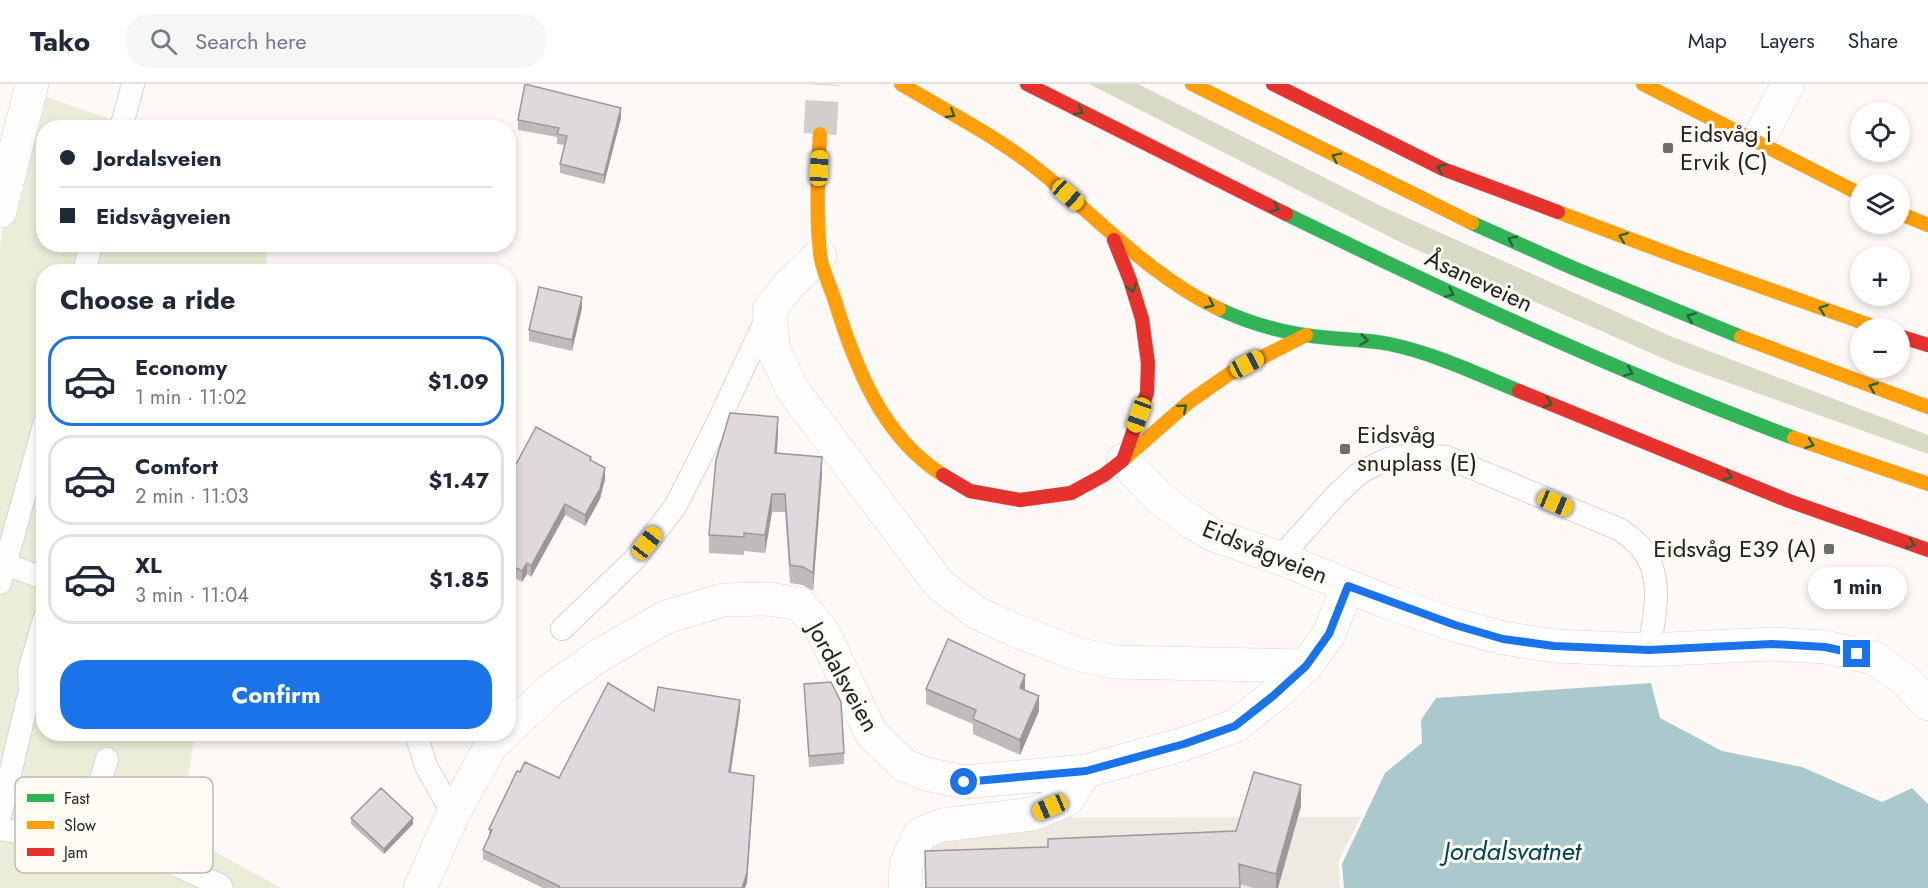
<!DOCTYPE html>
<meta charset="utf-8">
<style>
:root{--surface:#fff;--page:#f6f6f7;--text:#1f2937;--muted:#747a83;--line:#e0e1e3;--accent:#1a73e8}
body{margin:0;font-family:Jost,sans-serif;background:var(--page);color:var(--text);height:100vh;display:flex;flex-direction:column;font-size:22px;white-space:nowrap}
*{box-sizing:border-box;margin:0}
p{font-size:20px;color:var(--muted)}
.icon{flex:none;width:33px;height:33px;fill:none;stroke:currentColor;stroke-width:2;stroke-linecap:round;stroke-linejoin:round}
.map{position:relative;flex:1;overflow:hidden}
.drawer{position:absolute;left:36px;top:180px;width:480px;height:477px;display:flex;flex-direction:column;background:var(--surface);border-radius:24px;box-shadow:0 3px 9px #0003}
.drawer>*{flex:none}
.guide{position:absolute;left:36px;top:36px;width:480px;height:132px;border-radius:24px;box-shadow:0 3px 9px #0003;display:grid;align-content:center;height:132px;padding:0 24px;background:var(--surface)}
.tools{position:absolute;left:1850px;top:18px;display:grid;gap:12px}
.tools a{display:grid;place-items:center;width:60px;height:60px;border-radius:50%;background:var(--surface);box-shadow:0 3px 9px #0003;font-size:30px}
.end{position:absolute;width:27px;height:27px;margin:-14px;border:8px solid #1a73e8;background:#fff;box-shadow:0 0 0 3px #fff}
.from{border-radius:50%}
.bubble{position:absolute;height:42px;border-radius:21px;background:var(--surface);box-shadow:0 3px 9px #0003;font-size:20px;font-weight:700;line-height:42px;text-align:center}
.car{position:absolute;width:18px;height:36px;margin:-18px -9px;border-radius:8px;box-shadow:0 0 4px 2px #0007;background:linear-gradient(#f5c518 24%,#345 0 40%,#f5c518 0 76%,#345 0 86%,#f5c518 0)}
.guide b{display:flex;align-items:center;gap:21px;height:57px;font-size:22px}
.guide b+b{border-top:2px solid var(--line)}
.guide i{width:15px;height:15px;background:var(--text)}
ul{padding:0;list-style:none}
li{display:flex;align-items:center;gap:18px;height:90px;margin:0 12px 9px;padding:0 12px;border:3px solid var(--line);border-radius:24px}
li div{flex:1}
li b{display:block;font-size:22px}
li em{font-style:normal;font-weight:700}
li.on{border-color:var(--accent)}
li>.icon{width:54px;height:54px;stroke-width:1.5}
h2{padding:0 24px;font-size:27px;line-height:72px}
.primary-button{display:flex;gap:12px;margin-top:auto;padding:12px 24px}
.primary-button a{flex:1;height:69px;border-radius:24px;background:var(--accent);color:#fff;font-size:24px;font-weight:700;line-height:69px;text-align:center}
header{display:flex;align-items:center;gap:36px;box-sizing:border-box;height:84px;padding:0 30px;background:var(--surface);border-bottom:2px solid var(--line)}
header strong{font-size:28px}
nav{display:flex;gap:33px;margin-inline-start:auto;font-size:21px}
.search{width:420px;height:54px;background:var(--page);display:flex;align-items:center;gap:15px;box-sizing:border-box;padding:0 21px;border-radius:24px;color:var(--muted);font-size:22px}
.map>svg:first-child{display:block}
</style>
<header>
<strong>Tako</strong>
<div class="search"><svg class="icon" aria-label="search" viewBox="0 0 24 24"><circle cx="10" cy="10" r="6"/><path d="M15 15l6 6"/></svg>Search here</div>
<nav><a>Map</a><a>Layers</a><a>Share</a></nav>
</header>
<div class="map">
<svg width="1928" height="804" viewBox="0 0 1928 804">
<rect width="100%" height="100%" fill="#fcf9f6"/>
<!-- built -->
<path fill="#eee9e1" d="M1361,733L1338,777L1340,804H925L933,734Z"/>
<!-- green -->
<path fill="#ecedd8" d="M23,5L133,43L44,44V160L268,161L266,187L44,188V650H195L179,748L281,804H0V163Z"/>
<!-- forest -->
<path fill="#d8dac5" d="M1089,0H1138L1381,122L1670,252L1928,351V370L1676,280L1406,161Z"/>
<!-- water -->
<path fill="#abc9cd" d="M1651,599L1660,634L1722,667L1802,683L1882,718L1912,704L1928,720V804H1344L1342,780L1385,689L1422,659L1421,636L1436,614Z"/>
<g fill="none" stroke-linecap="round" stroke-linejoin="round">
<!-- primary-tunnel -->
<path stroke="#d1cecb" stroke-width="33" stroke-dasharray="33 16" stroke-linecap="butt" d="M820,50L823,0"/>
<defs>
<path id="lane" d="M121,44L133,0
M84,188L91,160
M1280,474L1336,411L1361,388L1387,375L1412,370L1446,373L1621,446C1628,452 1637,458 1642,465C1665,494 1654,533 1649,566
M5,480L44,494
M0,499L44,341
M562,545L633,477L675,423L716,342L769,229
M416,650L426,682L453,730
M0,732L30,606L29,587L44,536
M0,745L82,758L158,773L220,801L222,804
M82,758L107,675"/>
<path id="street" d="M1758,57L1788,0
M0,127L32,0
M820,171L788,202L769,227L774,266L792,305L939,500L977,529L1017,547L1077,570L1114,578L1306,582
M1123,376L1159,413L1187,435L1213,451L1280,474L1387,518L1455,541L1503,554L1554,562L1649,566L1771,560L1825,563L1874,574L1905,596L1928,620
M508,645L554,603L600,571L666,533L723,516L769,515L800,520L823,548L871,649L904,681L926,690L964,698L1086,687L1184,660L1235,642L1273,612L1306,582L1329,550L1348,502
M420,804L453,730L491,662L504,650
M905,804L906,780L920,750L942,741L1033,730L1067,716L1086,687"/>
<path id="fast" d="M1286,130C1452,211 1621,289 1794,354
M1472,139L1573,184L1741,253
M1219,225C1253,241 1291,251 1330,254C1350,256 1369,256 1389,260C1434,269 1477,290 1519,307"/>
<path id="slow" d="M901,0C948,28 998,53 1041,88C1099,135 1150,192 1219,225
M1192,0L1472,139
M1643,0L1860,110
M820,50C818,89 816,129 820,169C821,184 830,201 835,217C855,282 882,353 943,391
M1558,128L1678,173L1878,244
M1899,129L1928,141
M1741,253L1928,323
M1794,354L1928,400
M1124,375L1189,318L1229,290L1306,251"/>
<path id="jam" d="M1027,0L1286,130
M1273,0L1443,85L1558,128
M1114,156L1130,196L1142,235L1148,279L1147,309L1123,376
M1899,252L1928,261
M1519,307L1789,417L1928,466
M943,391L970,407L1020,416L1071,409L1104,391L1123,376"/>
</defs>
<!-- lane casing -->
<use href="#lane" stroke="#d7d4d2" stroke-width="24"/>
<!-- street casing -->
<use href="#street" stroke="#d7d4d2" stroke-width="34"/>
<!-- fast casing -->
<use href="#fast" stroke="#d7d4d2" stroke-width="15"/>
<!-- slow casing -->
<use href="#slow" stroke="#d7d4d2" stroke-width="15"/>
<!-- jam casing -->
<use href="#jam" stroke="#d7d4d2" stroke-width="15"/>
<!-- lane -->
<use href="#lane" stroke="#fffefe" stroke-width="22"/>
<!-- street -->
<use href="#street" stroke="#fffefe" stroke-width="33"/>
<!-- fast -->
<use href="#fast" stroke="#30b455" stroke-width="14"/>
<!-- slow -->
<use href="#slow" stroke="#ff9f0a" stroke-width="14"/>
<!-- jam -->
<use href="#jam" stroke="#e5322d" stroke-width="14"/>
</g>
<!-- wall -->
<path fill="#c0babd" d="M621,34L604,100L560,89V80L565,61L557,60V53L518,46V36Z
M582,224L572,267L529,257V246Z
M778,351L777,369L822,391L813,507L803,501L790,499L785,428H772L765,469L744,467V471L709,469V451Z
M591,377L605,395L600,415L585,442L565,431L531,493L527,490L522,498L508,490V387Z
M804,600L844,669V680L809,683Z
M926,605L1025,606L1039,627L1020,671L973,650V640L926,620Z
M740,625L731,688L754,701L747,799L745,804H543L483,775V766L489,751V745L520,688L559,694L654,627Z
M1301,722L1278,804H1253L1240,800V804H925V767L1048,763L1236,747Z
M351,734L413,740L384,770L351,740Z"/>
<!-- shaded-wall -->
<path fill="#9c979a" d="M621,24V34L604,100V91Z
M582,213V224L572,267V256Z
M778,333V351L775,387V369Z
M822,373V391L813,507V489Z
M605,384V395L600,415L585,442V431Z
M772,410V428L765,469V451Z
M565,420V431L531,493V482Z
M527,479V490L522,498V487Z
M1025,591V606L1020,619V604Z
M1039,612V627L1020,671V656Z
M740,616V625L729,697V688Z
M754,692L747,799L745,804H742Z
M1301,701V722L1278,804H1276V790Z
M413,734V740L384,770V765Z"/>
<!-- building -->
<path fill="#dfd8dc" stroke="#9c979a" stroke-width="1.5" d="M525,0L621,24L604,91L560,80L567,52L557,50L559,44L518,36Z
M539,203L582,213L572,256L529,246Z
M730,329L778,333L775,369L822,373L813,489L803,483L790,481L785,410H772L765,451L744,449V453L709,451L716,376Z
M536,343L591,373L590,376L605,384L600,405L585,431L565,420L531,482L527,479L522,487L508,480V387L512,380L515,382Z
M948,555L1025,591L1020,604L1039,612L1020,656L973,635L976,626L926,605Z
M831,598L841,618L844,669L809,672L804,600Z
M608,599L654,627L658,603L740,616L729,688L754,692L747,789L742,804H559V802L483,766L492,746L489,745L517,687L520,688L525,678L559,694Z
M1254,688L1301,701L1276,790L1239,780L1240,804H926L925,767L1048,763V755L1236,747Z
M381,704L413,734L384,765L351,734Z"/>
<!-- one-way arrows -->
<defs><path id="oneway-chevron" d="M-2-3.5L2.5 0L-2 3.5" fill="none" stroke-width="1.6" stroke-linecap="round" stroke-linejoin="round" transform="scale(1.5)"/></defs>
<g stroke="#296438">
<use href="#oneway-chevron" transform="translate(1079 27) rotate(27)"/>
<use href="#oneway-chevron" transform="translate(951 30) rotate(31)"/>
<use href="#oneway-chevron" transform="translate(1336 73) rotate(-154)"/>
<use href="#oneway-chevron" transform="translate(1441 84) rotate(-155)"/>
<use href="#oneway-chevron" transform="translate(1275 124) rotate(26)"/>
<use href="#oneway-chevron" transform="translate(1623 153) rotate(-159)"/>
<use href="#oneway-chevron" transform="translate(1512 156) rotate(-155)"/>
<use href="#oneway-chevron" transform="translate(1132 204) rotate(73)"/>
<use href="#oneway-chevron" transform="translate(1450 209) rotate(24)"/>
<use href="#oneway-chevron" transform="translate(1210 220) rotate(25)"/>
<use href="#oneway-chevron" transform="translate(1823 225) rotate(-160)"/>
<use href="#oneway-chevron" transform="translate(1691 233) rotate(-158)"/>
<use href="#oneway-chevron" transform="translate(1364 256) rotate(7)"/>
<use href="#oneway-chevron" transform="translate(1629 288) rotate(23)"/>
<use href="#oneway-chevron" transform="translate(1873 303) rotate(-160)"/>
<use href="#oneway-chevron" transform="translate(1548 319) rotate(22)"/>
<use href="#oneway-chevron" transform="translate(1183 324) rotate(-41)"/>
<use href="#oneway-chevron" transform="translate(1810 360) rotate(20)"/>
<use href="#oneway-chevron" transform="translate(1728 392) rotate(22)"/>
<use href="#oneway-chevron" transform="translate(1911 460) rotate(19)"/>
</g>
<g fill="none" stroke-linecap="round" stroke-linejoin="round">
<!-- route -->
<path stroke="#1a73e8" stroke-width="8" d="M964,698L1086,687L1184,660L1235,642L1273,612L1306,582L1329,550L1348,502L1455,541L1503,555L1554,562L1649,566L1772,560L1825,563L1857,570"/>
</g>
<!-- markers -->
<g fill="#706e6b" stroke="#fefaf4" stroke-width="2">
<rect x="1662" y="58" width="12" height="12" rx="3"/>
<rect x="1339" y="359" width="12" height="12" rx="3"/>
<rect x="1823" y="459" width="12" height="12" rx="3"/>
</g>
<g text-anchor="middle" stroke-width="6" stroke-linejoin="round" paint-order="stroke">
<!-- poi labels -->
<g font-size="24" fill="#242320" stroke="#fefaf4" text-anchor="start">
<text x="1680" y="58">Eidsvåg i<tspan x="1680" dy="28">Ervik (C)</tspan></text>
<text x="1357" y="359">Eidsvåg<tspan x="1357" dy="28">snuplass (E)</tspan></text>
<text x="1817" y="473" text-anchor="end">Eidsvåg E39 (A)</text>
</g>
<!-- street labels -->
<g font-size="24" fill="#242320" stroke="#fefaf4">
<text transform="translate(1479 197) rotate(25)" y="8">Åsaneveien</text>
<text transform="translate(1265 468) rotate(22)" y="8">Eidsvågveien</text>
<text transform="translate(843 593) rotate(61)" y="8">Jordalsveien</text>
</g>
<!-- water labels -->
<g font-size="26" font-style="italic" fill="#00454d" stroke="#fefaf4">
<text x="1512" y="776">Jordalsvatnet</text>
</g>
</g>
<!-- legend -->
<rect x="15" y="693" width="198" height="96" rx="9" fill="#fefaf4" stroke="#bdbab4" stroke-width="1.5"/>
<rect x="27" y="710" width="27" height="8" fill="#30b455"/>
<rect x="27" y="737" width="27" height="8" fill="#ff9f0a"/>
<rect x="27" y="764" width="27" height="8" fill="#e5322d"/>
<g font-size="16" fill="#242320">
<text x="64" y="720">Fast</text>
<text x="64" y="747">Slow</text>
<text x="64" y="774">Jam</text>
</g>
</svg>
<div class="tools">
<a><svg class="icon" aria-label="locate" viewBox="0 0 24 24"><circle cx="12" cy="12" r="6"/><path d="M12 2v4M12 18v4M2 12h4M18 12h4"/></svg></a>
<a><svg class="icon" aria-label="layers" viewBox="0 0 24 24"><path d="M12 4l9 5-9 5-9-5zM3 14l9 5 9-5"/></svg></a>
<a>+</a>
<a>−</a>
</div>
<i class="end from" style="left:964px;top:698px"></i>
<i class="end" style="left:1857px;top:570px"></i>
<div class="bubble" style="left:1808px;top:483px;width:99px">1 min</div>
<i class="car" style="left:819px;top:84px;rotate:3deg"></i>
<i class="car" style="left:1068px;top:111px;rotate:132deg"></i>
<i class="car" style="left:1247px;top:280px;rotate:62deg"></i>
<i class="car" style="left:1139px;top:331px;rotate:200deg"></i>
<i class="car" style="left:1555px;top:419px;rotate:113deg"></i>
<i class="car" style="left:647px;top:459px;rotate:38deg"></i>
<i class="car" style="left:1050px;top:723px;rotate:247deg"></i>
<div class="guide">
<b><i class="from"></i>Jordalsveien</b>
<b><i></i>Eidsvågveien</b>
</div>
<section class="drawer">
<h2>Choose a ride</h2>
<ul>
<li class="on"><svg class="icon" aria-label="car" viewBox="0 0 24 24"><path d="M5 17H2v-5l4-1 3-4h7l3 4 3 1v5h-3M9 17h6M6 11h13"/><circle cx="7" cy="17" r="2"/><circle cx="17" cy="17" r="2"/></svg><div><b>Economy</b><p>1 min · 11:02</p></div><em>$1.09</em></li>
<li><svg class="icon" aria-label="car" viewBox="0 0 24 24"><path d="M5 17H2v-5l4-1 3-4h7l3 4 3 1v5h-3M9 17h6M6 11h13"/><circle cx="7" cy="17" r="2"/><circle cx="17" cy="17" r="2"/></svg><div><b>Comfort</b><p>2 min · 11:03</p></div><em>$1.47</em></li>
<li><svg class="icon" aria-label="car" viewBox="0 0 24 24"><path d="M5 17H2v-5l4-1 3-4h7l3 4 3 1v5h-3M9 17h6M6 11h13"/><circle cx="7" cy="17" r="2"/><circle cx="17" cy="17" r="2"/></svg><div><b>XL</b><p>3 min · 11:04</p></div><em>$1.85</em></li>
</ul>
<div class="primary-button"><a>Confirm</a></div>
</section>
</div>
